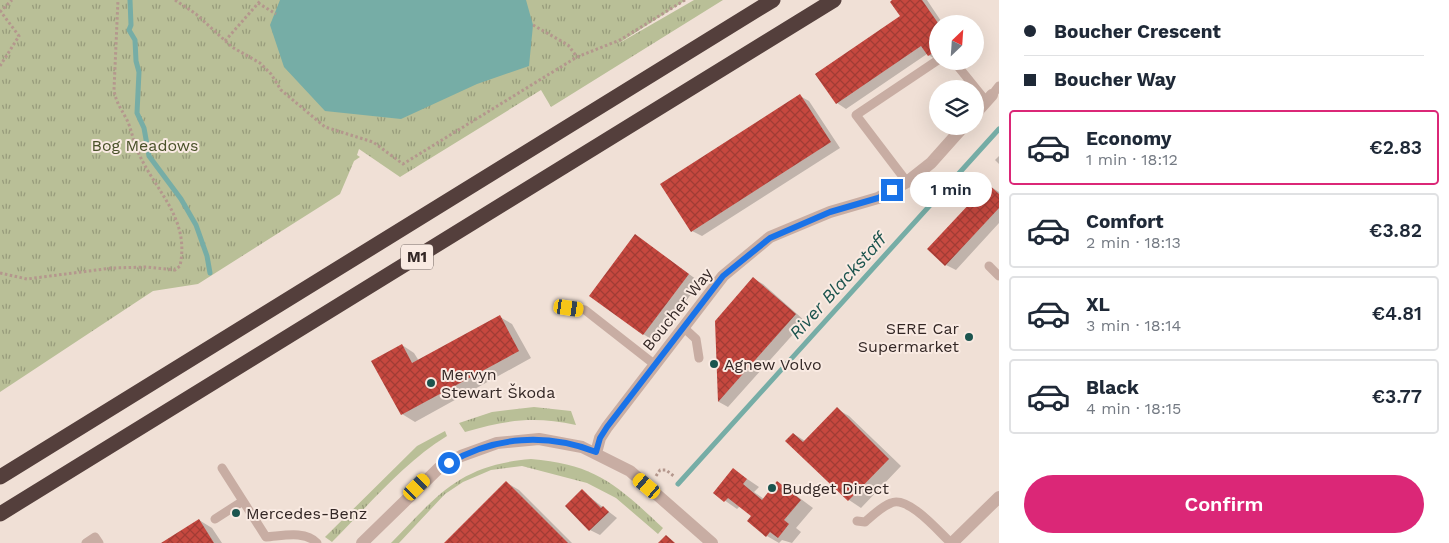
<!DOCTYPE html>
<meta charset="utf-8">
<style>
:root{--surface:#fff;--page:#f6f6f7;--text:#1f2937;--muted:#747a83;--line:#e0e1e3;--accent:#db2777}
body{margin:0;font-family:"Work Sans",sans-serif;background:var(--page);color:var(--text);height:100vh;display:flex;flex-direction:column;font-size:19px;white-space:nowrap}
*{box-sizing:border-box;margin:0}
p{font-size:16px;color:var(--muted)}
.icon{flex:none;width:28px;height:28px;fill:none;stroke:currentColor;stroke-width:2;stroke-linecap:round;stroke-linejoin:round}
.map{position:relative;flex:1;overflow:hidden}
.side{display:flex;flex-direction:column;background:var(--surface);width:450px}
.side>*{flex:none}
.hud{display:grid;align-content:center;height:110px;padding:0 25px;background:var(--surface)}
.needle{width:32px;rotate:25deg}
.controls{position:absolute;left:929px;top:15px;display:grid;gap:10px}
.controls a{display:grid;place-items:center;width:55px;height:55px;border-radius:50%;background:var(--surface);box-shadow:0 5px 20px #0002;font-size:25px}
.end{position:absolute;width:22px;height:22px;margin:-11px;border:6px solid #1a73e8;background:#fff;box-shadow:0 0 0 2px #fff}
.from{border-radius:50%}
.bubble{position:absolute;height:35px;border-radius:18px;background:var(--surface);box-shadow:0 5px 20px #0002;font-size:16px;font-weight:600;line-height:35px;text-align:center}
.car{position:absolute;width:15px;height:30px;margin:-15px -8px;border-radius:6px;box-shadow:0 0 4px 1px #0007;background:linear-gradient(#f5c518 24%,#345 0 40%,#f5c518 0 76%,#345 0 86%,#f5c518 0)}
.hud b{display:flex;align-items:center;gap:18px;height:48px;font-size:19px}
.hud b+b{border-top:1px solid var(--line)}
.hud i{width:12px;height:12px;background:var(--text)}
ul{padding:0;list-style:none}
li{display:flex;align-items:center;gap:15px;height:75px;margin:0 10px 8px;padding:0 15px;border:2px solid var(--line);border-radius:5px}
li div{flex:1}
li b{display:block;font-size:19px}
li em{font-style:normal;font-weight:600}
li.active{border-color:var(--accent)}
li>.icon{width:45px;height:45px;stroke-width:1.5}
.action{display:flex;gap:10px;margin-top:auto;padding:10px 25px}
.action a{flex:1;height:58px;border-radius:30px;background:var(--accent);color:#fff;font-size:20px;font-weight:600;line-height:58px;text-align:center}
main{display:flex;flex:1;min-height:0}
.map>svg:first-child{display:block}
</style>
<main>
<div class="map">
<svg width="999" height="543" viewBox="0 0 999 543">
<defs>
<pattern id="grass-tufts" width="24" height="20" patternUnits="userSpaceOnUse" patternTransform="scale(1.25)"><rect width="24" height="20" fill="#b9bf97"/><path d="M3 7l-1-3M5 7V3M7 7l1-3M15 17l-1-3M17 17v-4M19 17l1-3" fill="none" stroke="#979b7b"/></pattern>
<pattern id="building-cross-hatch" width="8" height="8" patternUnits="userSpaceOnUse" patternTransform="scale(1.25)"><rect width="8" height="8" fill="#c6483f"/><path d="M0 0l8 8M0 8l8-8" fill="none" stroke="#a13c35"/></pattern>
</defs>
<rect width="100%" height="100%" fill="#f0e0d6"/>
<!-- grass -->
<path fill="url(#grass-tufts)" d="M0,0H686L616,45L694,0H723L551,107L541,90L400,177L359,149L357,155L360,157L354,161L340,194L198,284L153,291L0,392Z
M534,407L571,411L576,425C534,416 506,420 465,432L459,423L492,412Z
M445,431L447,436C403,463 368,506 332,542L325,537L417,446Z
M531,459C595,464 617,485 663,528L658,534L616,498L587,483L522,466L491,470L463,482L445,494L399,543H391C438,495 459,465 531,459Z"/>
<!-- water -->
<path fill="#76ada6" d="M280,0H526L533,25L529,66L477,84L401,119L325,111L284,67L270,25Z"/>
<!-- shadow -->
<path fill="#0003" d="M894,0H927L943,24H938V61L927,54L846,109L837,103L901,17Z
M800,96L809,101L840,148L702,236L692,231Z
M999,156V164L995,160Z
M988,185L999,192V223L956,270L946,265Z
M636,236L700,282L656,342L643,334Z
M754,279L763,284L805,321L728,407L719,402L716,321Z
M500,317L512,324L531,358L415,422L402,414V345L414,353L419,361Z
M837,409L849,416L901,466L861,508L849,500L787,441L794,434L805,441Z
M734,470L759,487L754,492L764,499L778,482L813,508L796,528L801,532L792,543L782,540L779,543L767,536L752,516L740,506L737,509L714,493Z
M507,483L519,490L572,543H446Z
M582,491L617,518L600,535L590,530Z
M199,520L212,528L222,543H163Z"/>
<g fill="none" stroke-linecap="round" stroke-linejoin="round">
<!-- stream -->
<path stroke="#76ada6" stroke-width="5" d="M130,0L131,25L129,30L135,40L136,61L139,72L137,113L144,128L149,156L181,199L196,225L207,256L210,273
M678,484L999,129"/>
</g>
<!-- building -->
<path fill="url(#building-cross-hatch)" d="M892,0H922L938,23V50L928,56L921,46L836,104L815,74L900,16L890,2Z
M800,94L831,142L691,232L660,184Z
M988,184L999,194V208L945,266L927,249Z
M635,234L689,274L643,335L589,296Z
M753,277L796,314L718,402L715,321Z
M500,315L519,351L401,415L371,361L402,344L412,363Z
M837,407L889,459L848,501L785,441L793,433L803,442Z
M733,468L747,479L743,484L762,500L777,481L801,500L784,520L789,524L778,538L770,532L766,537L747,521L751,516L728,498L724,502L713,493Z
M506,481L568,543H444Z
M582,489L601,508L603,506L609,512L589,531L565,506Z
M199,519L214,543H161Z
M666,535L675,543H658Z"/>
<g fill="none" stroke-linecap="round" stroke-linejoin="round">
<!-- path -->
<path stroke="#b4978d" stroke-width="3" stroke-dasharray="2.5 2.5" stroke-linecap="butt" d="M175,0L196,14L232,47L260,63L271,74L281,90L325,127L373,142L403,164L577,57L620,40L685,0
M258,3L276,14
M0,12L12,0
M533,25L568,45L577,57
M225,41L261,0
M0,66L19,36L1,12
M0,273L27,279L112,268L147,267L175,270L180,266C190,219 157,193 139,154C133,143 132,129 126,118C120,107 116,102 114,90L118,0
M656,476L660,470H666L675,477"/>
<!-- service -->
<path stroke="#c8ada3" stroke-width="9" d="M948,61L956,64L986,101
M992,95L999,86
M907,182L856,115L938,60
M989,266L999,276
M569,308L585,310L654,364
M683,327L696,339L699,358
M222,468L266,537C282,536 305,530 317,543
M215,519L243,501
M857,521L865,522C873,515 881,507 891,503C908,495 939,532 951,543
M86,543L95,537L99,543"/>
<!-- minor -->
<path stroke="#c8ada3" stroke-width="12" d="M975,114L992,95
M596,453L600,438L607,427L723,276L770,237L830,212L878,198L907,182L931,163L964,126
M362,543L439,468L461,456L497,443L539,439L582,447L630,471L712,543"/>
<!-- tertiary -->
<path stroke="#c8ada3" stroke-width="12" d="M952,543L999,497"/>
<!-- motorway -->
<path stroke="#543f3c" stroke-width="15" d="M0,477L773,0
M0,514L834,0"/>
</g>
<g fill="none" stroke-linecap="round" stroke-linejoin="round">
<!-- route -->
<path stroke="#1a73e8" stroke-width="6" d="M449,463C495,436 547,433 596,452L600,438L607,427L723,276L770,238L830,212L878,198L892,190"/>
</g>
<!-- markers -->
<g fill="#1b544e" stroke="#f9eae2" stroke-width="2">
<circle cx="969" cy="337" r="5"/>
<circle cx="714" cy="364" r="5"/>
<circle cx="431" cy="383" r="5"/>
<circle cx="772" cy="488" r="5"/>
<circle cx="236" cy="513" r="5"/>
</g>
<g text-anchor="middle" stroke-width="4" stroke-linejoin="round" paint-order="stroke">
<!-- shield labels -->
<rect fill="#f9eae2" stroke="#6e625e" stroke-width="1" x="401" y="244.5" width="32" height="25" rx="4"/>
<g font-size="15" font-weight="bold" fill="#332725">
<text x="417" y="262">M1</text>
</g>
<!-- park labels -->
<g font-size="16" fill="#495129" stroke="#f9eae2">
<text x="145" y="151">Bog Meadows</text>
</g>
<!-- street labels -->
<g font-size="16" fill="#332725" stroke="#f9eae2">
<text transform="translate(677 309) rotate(-51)" y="6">Boucher Way</text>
</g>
<!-- poi labels -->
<g font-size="16" fill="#332725" stroke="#f9eae2" text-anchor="start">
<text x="959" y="334" text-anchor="end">SERE Car<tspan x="959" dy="18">Supermarket</tspan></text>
<text x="724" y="370">Agnew Volvo</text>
<text x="441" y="380">Mervyn<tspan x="441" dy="18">Stewart Škoda</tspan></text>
<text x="782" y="494">Budget Direct</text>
<text x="246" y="519">Mercedes-Benz</text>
</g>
<!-- water labels -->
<g font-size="18" font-style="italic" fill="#1b544e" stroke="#f9eae2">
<text transform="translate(838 286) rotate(-48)" y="6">River Blackstaff</text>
</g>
</g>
</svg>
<div class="controls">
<a><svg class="needle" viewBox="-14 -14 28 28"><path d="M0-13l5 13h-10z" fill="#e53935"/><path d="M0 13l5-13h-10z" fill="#747a83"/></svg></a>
<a><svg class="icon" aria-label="layers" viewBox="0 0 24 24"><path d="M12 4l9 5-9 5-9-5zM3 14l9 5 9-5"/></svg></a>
</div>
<i class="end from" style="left:449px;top:463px"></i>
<i class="end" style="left:892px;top:190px"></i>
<div class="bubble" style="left:910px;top:172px;width:82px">1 min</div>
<i class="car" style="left:569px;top:308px;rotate:98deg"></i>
<i class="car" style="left:647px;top:486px;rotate:310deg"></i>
<i class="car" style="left:417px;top:487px;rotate:45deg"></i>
</div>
<section class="side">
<div class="hud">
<b><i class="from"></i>Boucher Crescent</b>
<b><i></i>Boucher Way</b>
</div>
<ul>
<li class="active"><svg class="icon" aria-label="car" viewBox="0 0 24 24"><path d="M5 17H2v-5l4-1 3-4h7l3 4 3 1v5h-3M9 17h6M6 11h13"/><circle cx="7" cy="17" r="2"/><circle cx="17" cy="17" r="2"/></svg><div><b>Economy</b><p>1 min · 18:12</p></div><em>€2.83</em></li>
<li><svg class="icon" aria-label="car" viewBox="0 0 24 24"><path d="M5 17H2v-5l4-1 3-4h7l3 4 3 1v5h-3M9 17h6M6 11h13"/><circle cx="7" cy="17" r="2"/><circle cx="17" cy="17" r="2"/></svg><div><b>Comfort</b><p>2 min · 18:13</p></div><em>€3.82</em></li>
<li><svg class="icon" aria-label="car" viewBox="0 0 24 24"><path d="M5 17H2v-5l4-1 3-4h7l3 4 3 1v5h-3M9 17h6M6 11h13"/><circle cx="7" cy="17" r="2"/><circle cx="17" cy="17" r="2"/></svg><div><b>XL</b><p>3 min · 18:14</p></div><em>€4.81</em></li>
<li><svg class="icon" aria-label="car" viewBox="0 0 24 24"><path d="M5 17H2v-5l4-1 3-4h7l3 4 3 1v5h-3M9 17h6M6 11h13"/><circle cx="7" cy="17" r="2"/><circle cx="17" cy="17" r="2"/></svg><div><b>Black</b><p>4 min · 18:15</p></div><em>€3.77</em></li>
</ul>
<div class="action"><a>Confirm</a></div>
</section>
</main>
